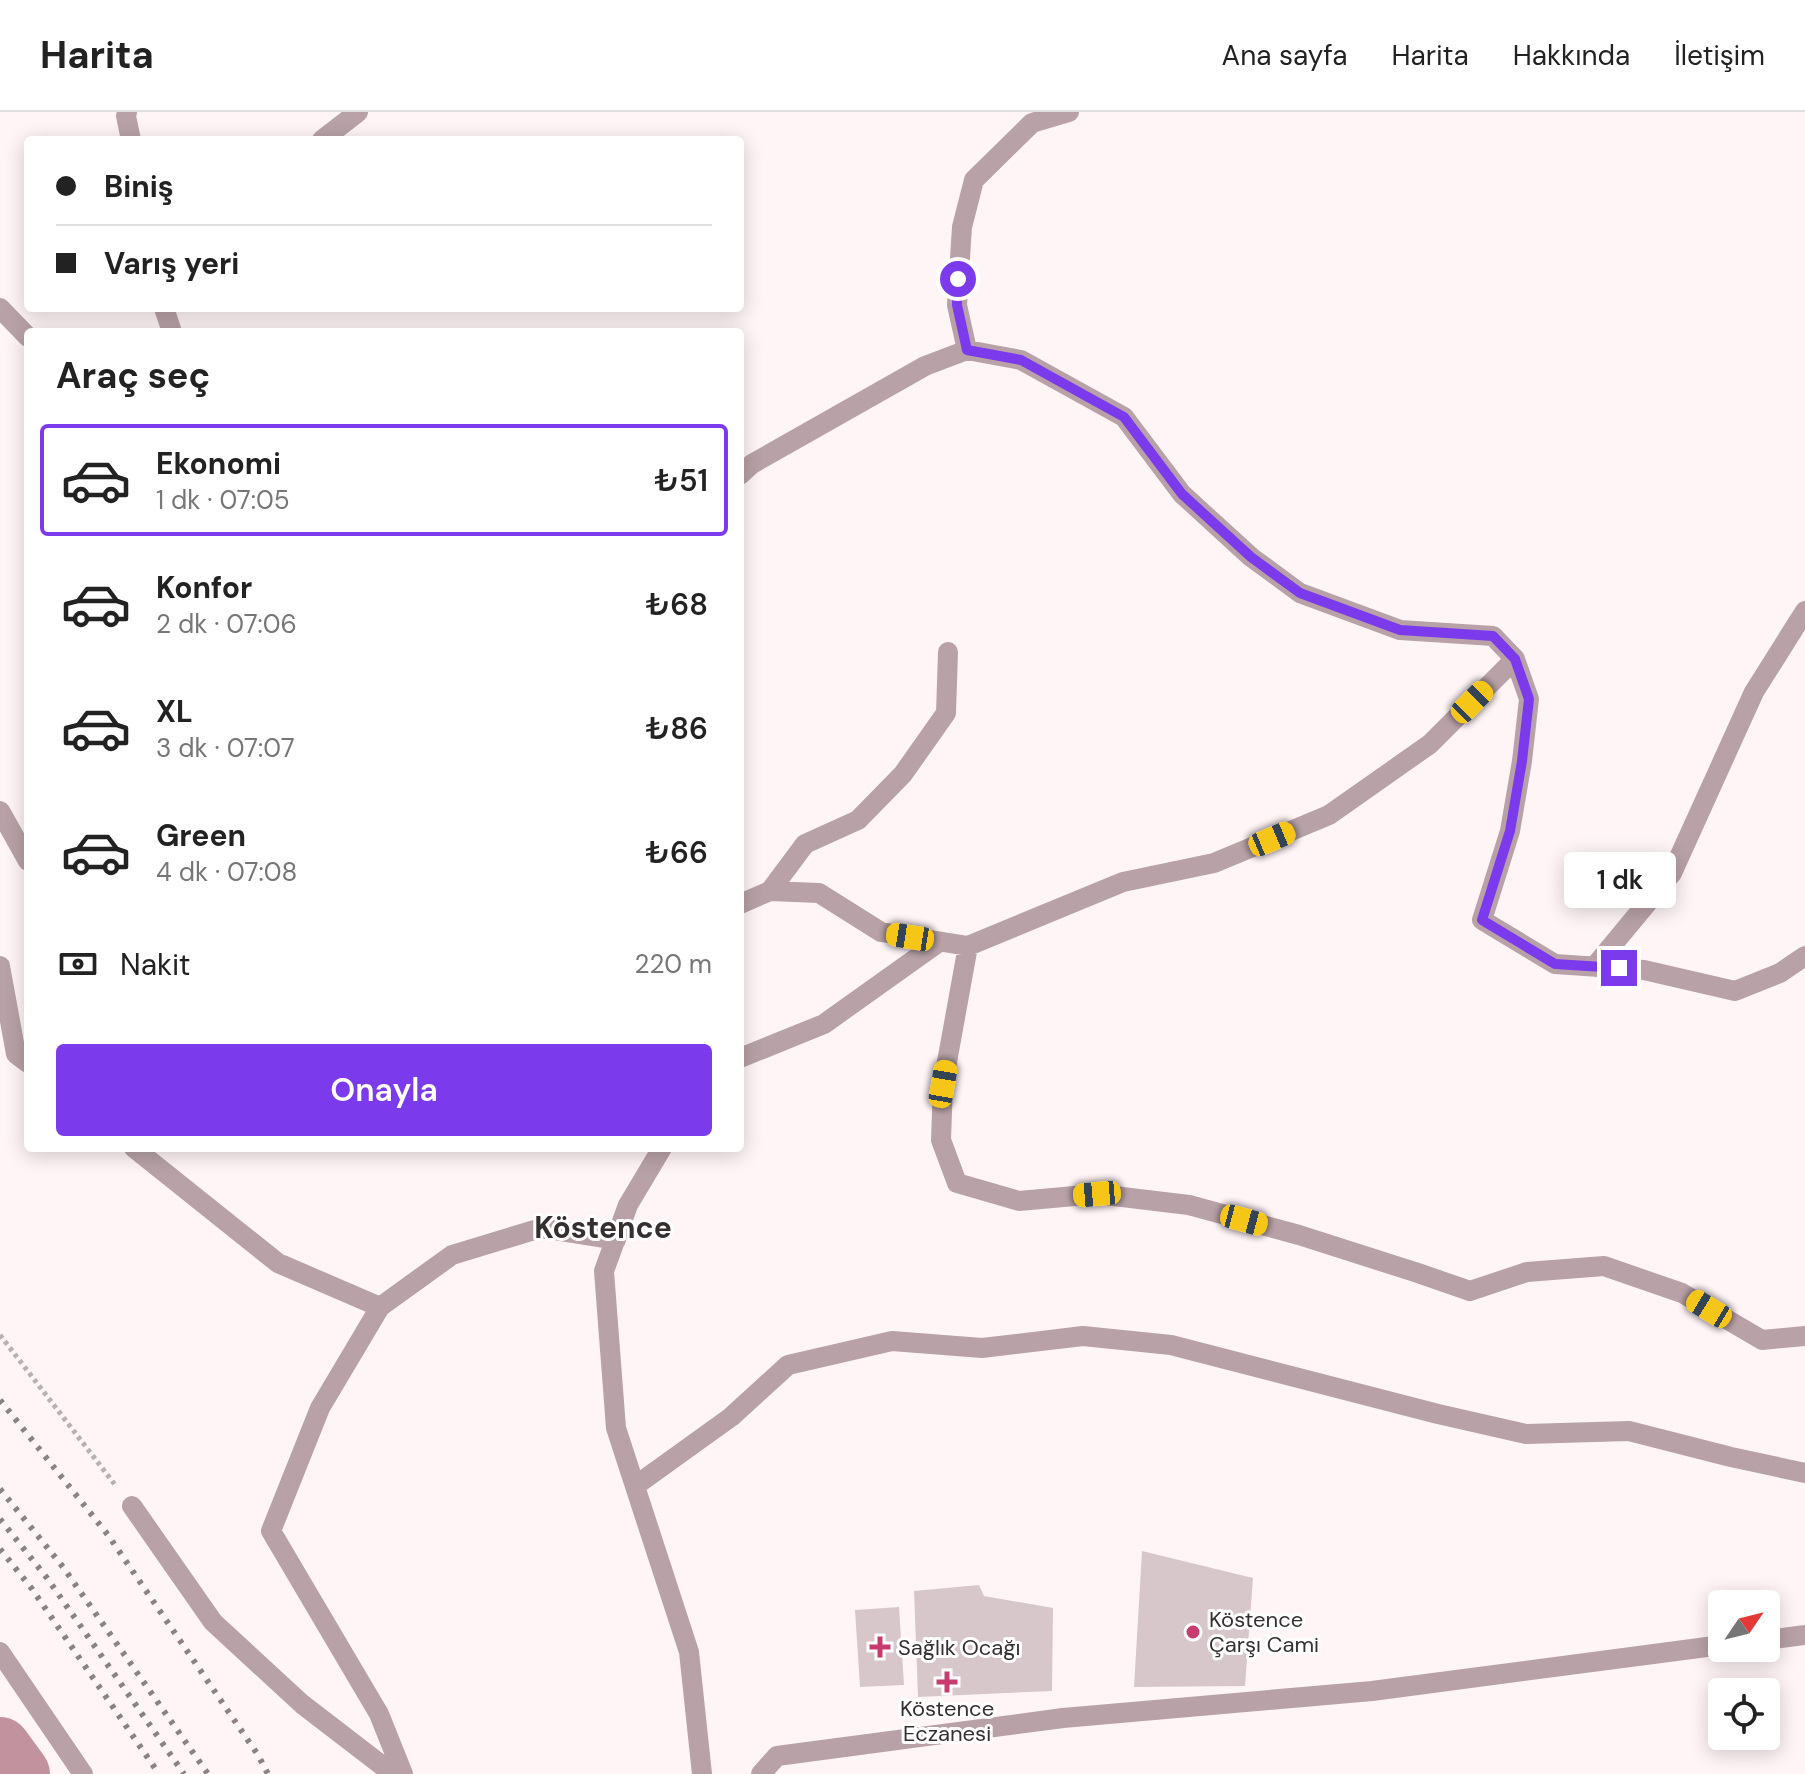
<!DOCTYPE html>
<html lang="tr">
<meta charset="utf-8">
<style>
:root{--surface:#fff;--page:#f2f2f2;--text:#222;--muted:#767676;--line:#e0e0e0;--accent:#7c3aed}
body{margin:0;font-family:"DM Sans",sans-serif;background:var(--page);color:var(--text);height:100vh;display:flex;flex-direction:column;font-size:30px;white-space:nowrap}
*{box-sizing:border-box;margin:0}
p{font-size:26px;color:var(--muted)}
.icon{flex:none;width:44px;height:44px;fill:none;stroke:currentColor;stroke-width:2;stroke-linecap:round;stroke-linejoin:round}
.map{position:relative;flex:1;overflow:hidden}
.panel{position:absolute;left:24px;top:216px;width:720px;height:824px;display:flex;flex-direction:column;background:var(--surface);border-radius:8px;box-shadow:0 4px 20px #0003}
.panel>*{flex:none}
.hud{position:absolute;left:24px;top:24px;width:720px;height:176px;border-radius:8px;box-shadow:0 4px 20px #0003;display:grid;align-content:center;height:176px;padding:0 32px;background:var(--surface)}
.needle{width:52px;rotate:55deg}
.buttons{position:absolute;left:1708px;top:1478px;display:grid;gap:16px}
.buttons a{display:grid;place-items:center;width:72px;height:72px;border-radius:8px;background:var(--surface);box-shadow:0 4px 20px #0003;font-size:40px}
.end{position:absolute;width:36px;height:36px;margin:-18px;border:10px solid #7c3aed;background:#fff;box-shadow:0 0 0 4px #fff}
.from{border-radius:50%}
.bubble{position:absolute;height:56px;border-radius:8px;background:var(--surface);box-shadow:0 4px 20px #0003;font-size:26px;font-weight:600;line-height:56px;text-align:center}
.car{position:absolute;width:24px;height:48px;margin:-24px -12px;border-radius:10px;box-shadow:0 0 6px 2px #0007;background:linear-gradient(#f5c518 24%,#345 0 40%,#f5c518 0 76%,#345 0 86%,#f5c518 0)}
.hud b{display:flex;align-items:center;gap:28px;height:76px;font-size:30px}
.hud b+b{border-top:2px solid var(--line)}
.hud i{width:20px;height:20px;background:var(--text)}
ul{padding:0;list-style:none}
li{display:flex;align-items:center;gap:24px;height:112px;margin:0 16px 12px;padding:0 16px;border:4px solid transparent;border-radius:8px}
li div{flex:1}
li b{display:block;font-size:30px}
li em{font-style:normal;font-weight:600}
li.on{border-color:var(--accent)}
li>.icon{width:72px;height:72px;stroke-width:1.5}
h2{padding:0 32px;font-size:36px;line-height:96px}
.pay{display:flex;align-items:center;gap:20px;height:88px;padding:0 32px;font-size:30px}
.pay p{margin-inline-start:auto}
.button{display:flex;gap:16px;margin-top:auto;padding:16px 32px}
.button a{flex:1;height:92px;border-radius:8px;background:var(--accent);color:#fff;font-size:32px;font-weight:600;line-height:92px;text-align:center}
header{display:flex;align-items:center;gap:48px;box-sizing:border-box;height:112px;padding:0 40px;background:var(--surface);border-bottom:2px solid var(--line)}
header strong{font-size:38px}
nav{display:flex;gap:44px;margin-inline-start:auto;font-size:28px}
.map>svg:first-child{display:block}
</style>
<header>
<strong>Harita</strong>
<nav><a>Ana sayfa</a><a>Harita</a><a>Hakkında</a><a>İletişim</a></nav>
</header>
<div class="map">
<svg width="1805" height="1662" viewBox="0 0 1805 1662">
<rect width="100%" height="100%" fill="#fff5f7"/>
<g fill="none" stroke-linecap="round" stroke-linejoin="round">
<!-- river -->
<path stroke="#c2929e" stroke-width="62" d="M0,1636L19,1662"/>
</g>
<!-- building -->
<path fill="#d7c7cb" d="M1142,1439L1253,1466L1245,1574L1134,1575Z
M979,1473L984,1484L1053,1496L1052,1579L918,1585L914,1479Z
M899,1495L904,1573L860,1575L855,1498Z"/>
<g fill="none" stroke-linecap="round" stroke-linejoin="round">
<!-- path -->
<path stroke="#b8b0b1" stroke-width="5" stroke-dasharray="4 4" stroke-linecap="butt" d="M0,1223L116,1374"/>
<!-- minor -->
<path stroke="#b8a2a7" stroke-width="20" d="M127,0L126,4L131,28
M322,28L358,0
M0,196L28,225
M164,196L172,220
M967,238L957,193L962,115L974,68L1032,11L1069,0
M740,363L752,352L925,254L967,238L1021,248L1124,305L1182,382L1251,445L1300,481L1400,518L1493,524L1515,547L1529,587L1522,649L1510,719L1482,808L1555,852L1644,858L1735,879L1780,861L1805,844
M0,699L28,749
M770,779L805,732L858,708L903,662L946,601L948,540
M740,792L770,779L819,781L881,820L968,834L1123,770L1214,751L1329,703L1430,632L1515,547
M968,834L943,972L941,1028L957,1071L1019,1089L1097,1082L1189,1093L1299,1123L1418,1161L1470,1179L1527,1160L1604,1154L1682,1181L1762,1228L1805,1224
M0,854L16,942L28,951
M1595,854L1672,761L1754,580L1805,499
M740,946L824,912L939,830
M134,1036L278,1151L380,1195L452,1143L541,1116L616,1128
M662,1036L628,1093L604,1159L616,1316L689,1540L702,1662
M380,1195L320,1296L271,1419L379,1602L403,1662
M635,1374L731,1305L788,1253L892,1229L982,1236L1083,1224L1171,1233L1438,1302L1526,1322L1629,1319L1731,1345L1805,1361
M132,1394L213,1510L302,1592L393,1662
M0,1540L83,1662"/>
<!-- tertiary -->
<path stroke="#b8a2a7" stroke-width="20" d="M1766,1528L1805,1523
M761,1662L777,1644L1063,1606L1372,1579L1722,1533"/>
<!-- rail -->
<path stroke="#8a8284" stroke-width="6" stroke-dasharray="4 8" stroke-linecap="butt" d="M0,1288L108,1423L258,1643L268,1662
M0,1377L63,1455L208,1662
M0,1407L47,1466L184,1662
M0,1437L32,1477L159,1662"/>
</g>
<g fill="none" stroke-linecap="round" stroke-linejoin="round">
<!-- route -->
<path stroke="#7c3aed" stroke-width="10" d="M958,167L957,193L967,238L1021,248L1124,305L1182,382L1251,445L1300,481L1400,518L1493,524L1515,547L1529,587L1522,649L1510,719L1482,808L1555,852L1619,856"/>
</g>
<!-- markers -->
<g fill="#c73b6e" stroke="#fff" stroke-width="3">
<circle cx="1193" cy="1520" r="8"/>
<path d="M876 1523h8v8h8v8h-8v8h-8v-8h-8v-8h8z"/>
<path d="M943 1558h8v8h8v8h-8v8h-8v-8h-8v-8h8z"/>
</g>
<g text-anchor="middle" stroke-width="6" stroke-linejoin="round" paint-order="stroke">
<!-- poi labels -->
<g font-size="22" fill="#352f30" stroke="#fff" text-anchor="start">
<text x="1209" y="1515">Köstence<tspan x="1209" dy="25">Çarşı Cami</tspan></text>
<text x="898" y="1543">Sağlık Ocağı</text>
<text x="947" y="1604" text-anchor="middle">Köstence<tspan x="947" dy="25">Eczanesi</tspan></text>
</g>
<!-- district labels -->
<g font-size="30" font-weight="bold" fill="#352f30" stroke="#fff">
<text x="603" y="1126">Köstence</text>
</g>
</g>
</svg>
<div class="buttons">
<a><svg class="needle" viewBox="-14 -14 28 28"><path d="M0-13l5 13h-10z" fill="#e53935"/><path d="M0 13l5-13h-10z" fill="#767676"/></svg></a>
<a><svg class="icon" aria-label="locate" viewBox="0 0 24 24"><circle cx="12" cy="12" r="6"/><path d="M12 2v4M12 18v4M2 12h4M18 12h4"/></svg></a>
</div>
<i class="end from" style="left:958px;top:167px"></i>
<i class="end" style="left:1619px;top:856px"></i>
<div class="bubble" style="left:1564px;top:740px;width:112px">1 dk</div>
<i class="car" style="left:1472px;top:590px;rotate:45deg"></i>
<i class="car" style="left:1272px;top:727px;rotate:67deg"></i>
<i class="car" style="left:910px;top:825px;rotate:279deg"></i>
<i class="car" style="left:943px;top:972px;rotate:10deg"></i>
<i class="car" style="left:1097px;top:1082px;rotate:265deg"></i>
<i class="car" style="left:1244px;top:1108px;rotate:105deg"></i>
<i class="car" style="left:1709px;top:1197px;rotate:301deg"></i>
<div class="hud">
<b><i class="from"></i>Biniş</b>
<b><i></i>Varış yeri</b>
</div>
<section class="panel">
<h2>Araç seç</h2>
<ul>
<li class="on"><svg class="icon" aria-label="car" viewBox="0 0 24 24"><path d="M5 17H2v-5l4-1 3-4h7l3 4 3 1v5h-3M9 17h6M6 11h13"/><circle cx="7" cy="17" r="2"/><circle cx="17" cy="17" r="2"/></svg><div><b>Ekonomi</b><p>1 dk · 07:05</p></div><em>₺51</em></li>
<li><svg class="icon" aria-label="car" viewBox="0 0 24 24"><path d="M5 17H2v-5l4-1 3-4h7l3 4 3 1v5h-3M9 17h6M6 11h13"/><circle cx="7" cy="17" r="2"/><circle cx="17" cy="17" r="2"/></svg><div><b>Konfor</b><p>2 dk · 07:06</p></div><em>₺68</em></li>
<li><svg class="icon" aria-label="car" viewBox="0 0 24 24"><path d="M5 17H2v-5l4-1 3-4h7l3 4 3 1v5h-3M9 17h6M6 11h13"/><circle cx="7" cy="17" r="2"/><circle cx="17" cy="17" r="2"/></svg><div><b>XL</b><p>3 dk · 07:07</p></div><em>₺86</em></li>
<li><svg class="icon" aria-label="car" viewBox="0 0 24 24"><path d="M5 17H2v-5l4-1 3-4h7l3 4 3 1v5h-3M9 17h6M6 11h13"/><circle cx="7" cy="17" r="2"/><circle cx="17" cy="17" r="2"/></svg><div><b>Green</b><p>4 dk · 07:08</p></div><em>₺66</em></li>
</ul>
<div class="pay"><svg class="icon" aria-label="cash" viewBox="0 0 24 24"><path d="M3 7h18v10H3z"/><circle cx="12" cy="12" r="2"/></svg>Nakit<p>220 m</p></div>
<div class="button"><a>Onayla</a></div>
</section>
</div>
